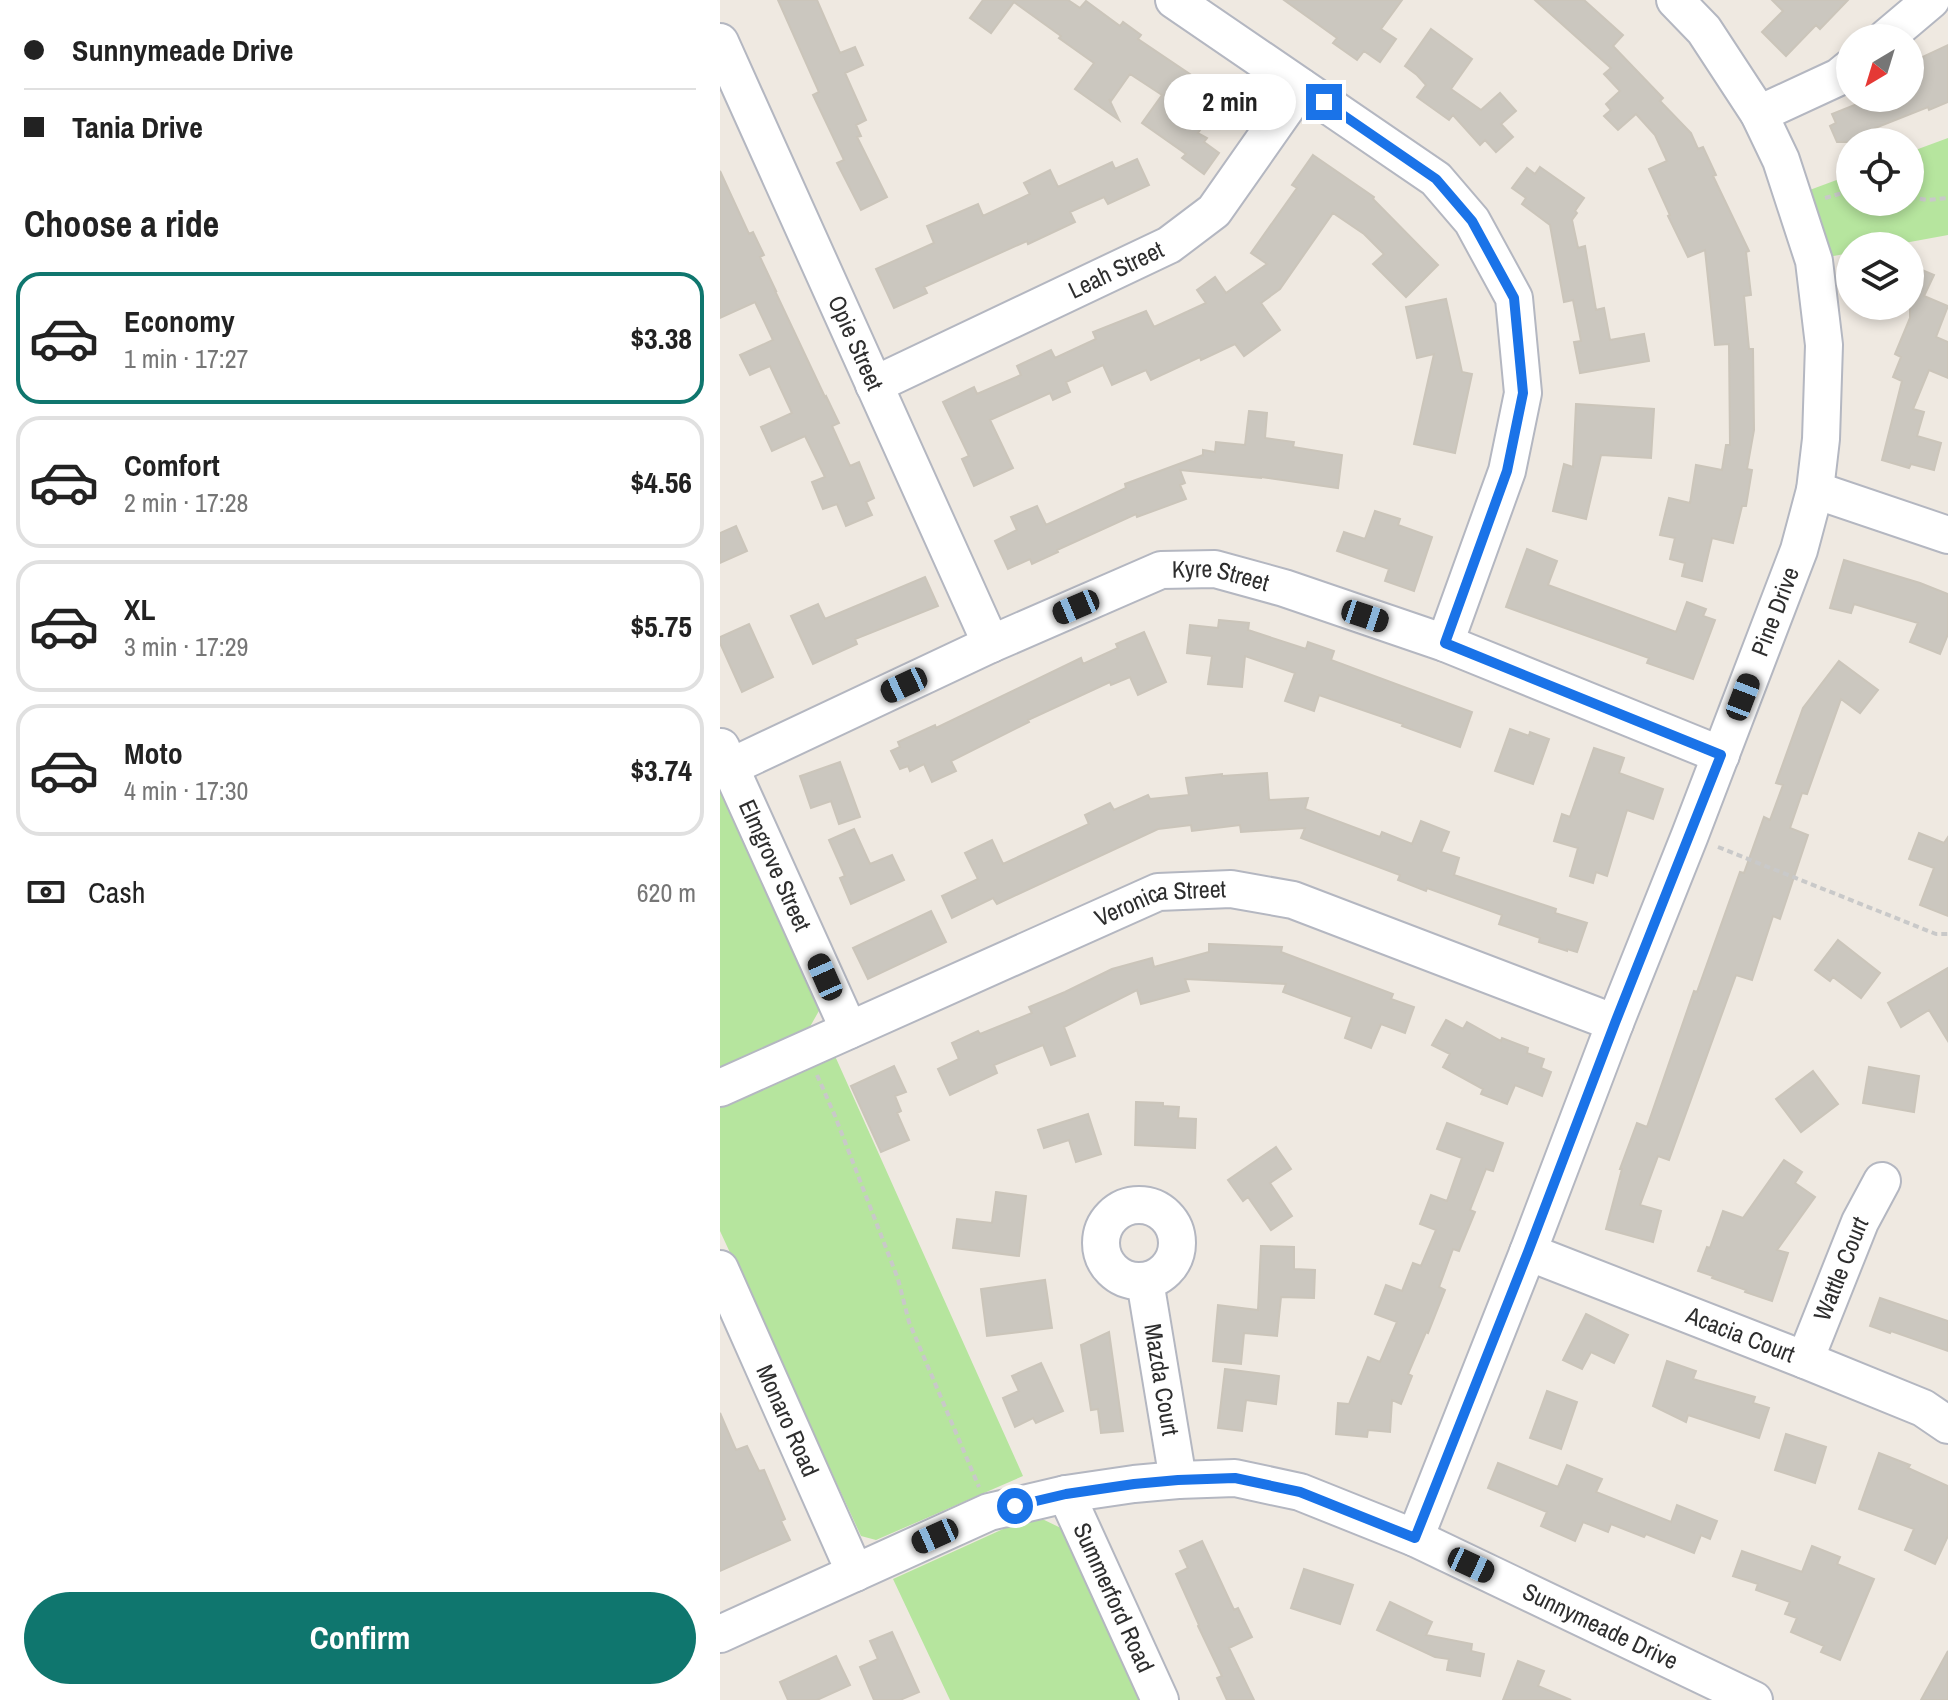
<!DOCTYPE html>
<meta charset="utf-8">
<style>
:root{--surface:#fff;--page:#f6f6f6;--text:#222;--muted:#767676;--line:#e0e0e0;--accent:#0f766e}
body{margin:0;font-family:"Archivo Narrow",sans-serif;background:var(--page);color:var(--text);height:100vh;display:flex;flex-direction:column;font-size:30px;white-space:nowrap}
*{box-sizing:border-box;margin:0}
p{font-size:26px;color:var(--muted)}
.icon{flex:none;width:44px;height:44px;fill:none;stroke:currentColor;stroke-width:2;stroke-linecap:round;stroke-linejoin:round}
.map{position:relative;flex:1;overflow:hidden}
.side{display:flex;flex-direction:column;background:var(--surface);width:720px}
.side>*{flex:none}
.top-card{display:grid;align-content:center;height:176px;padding:0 24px;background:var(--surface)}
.needle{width:52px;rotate:218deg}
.buttons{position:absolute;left:1116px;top:24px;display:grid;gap:16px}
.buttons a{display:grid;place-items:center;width:88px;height:88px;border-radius:50%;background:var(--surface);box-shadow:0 4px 12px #0003;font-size:40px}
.end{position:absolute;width:36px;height:36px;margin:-18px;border:10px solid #1a73e8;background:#fff;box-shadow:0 0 0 4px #fff}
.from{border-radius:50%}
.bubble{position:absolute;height:56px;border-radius:28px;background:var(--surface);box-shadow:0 4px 12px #0003;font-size:26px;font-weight:700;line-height:56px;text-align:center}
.car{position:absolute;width:24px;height:48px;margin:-24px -12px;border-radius:10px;box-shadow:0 0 6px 2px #0007;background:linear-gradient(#222 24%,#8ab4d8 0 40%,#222 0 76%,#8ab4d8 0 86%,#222 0)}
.top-card b{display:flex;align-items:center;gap:28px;height:76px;font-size:30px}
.top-card b+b{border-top:2px solid var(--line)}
.top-card i{width:20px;height:20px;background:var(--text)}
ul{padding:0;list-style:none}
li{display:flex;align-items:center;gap:24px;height:132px;margin:0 16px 12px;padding:0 8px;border:4px solid var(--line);border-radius:24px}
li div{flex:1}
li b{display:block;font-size:30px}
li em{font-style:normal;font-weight:700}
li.on{border-color:var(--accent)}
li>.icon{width:72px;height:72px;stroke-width:1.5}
h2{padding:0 24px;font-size:36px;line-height:96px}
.pay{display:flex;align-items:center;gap:20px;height:88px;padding:0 24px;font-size:30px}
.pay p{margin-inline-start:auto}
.cta{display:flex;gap:16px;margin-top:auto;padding:16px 24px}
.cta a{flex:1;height:92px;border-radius:48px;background:var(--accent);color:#fff;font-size:32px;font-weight:700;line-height:92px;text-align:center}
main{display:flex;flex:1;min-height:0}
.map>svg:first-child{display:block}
</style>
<main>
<section class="side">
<div class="top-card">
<b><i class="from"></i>Sunnymeade Drive</b>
<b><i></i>Tania Drive</b>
</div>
<h2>Choose a ride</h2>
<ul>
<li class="on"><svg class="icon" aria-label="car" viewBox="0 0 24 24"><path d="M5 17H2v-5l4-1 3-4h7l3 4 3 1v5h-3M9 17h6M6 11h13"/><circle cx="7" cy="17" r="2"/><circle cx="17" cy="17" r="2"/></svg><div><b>Economy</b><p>1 min · 17:27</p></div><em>$3.38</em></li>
<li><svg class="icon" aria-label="car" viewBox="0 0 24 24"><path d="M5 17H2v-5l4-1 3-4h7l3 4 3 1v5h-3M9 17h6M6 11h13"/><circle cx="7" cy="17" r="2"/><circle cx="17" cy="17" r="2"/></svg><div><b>Comfort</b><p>2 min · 17:28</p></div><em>$4.56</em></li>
<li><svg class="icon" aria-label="car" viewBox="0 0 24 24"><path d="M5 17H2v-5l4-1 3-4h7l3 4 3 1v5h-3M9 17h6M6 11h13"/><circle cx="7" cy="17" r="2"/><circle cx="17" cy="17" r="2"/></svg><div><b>XL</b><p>3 min · 17:29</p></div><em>$5.75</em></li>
<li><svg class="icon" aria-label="car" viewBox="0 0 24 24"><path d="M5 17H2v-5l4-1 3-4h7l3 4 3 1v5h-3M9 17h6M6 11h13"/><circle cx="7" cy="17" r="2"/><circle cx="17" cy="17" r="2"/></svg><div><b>Moto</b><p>4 min · 17:30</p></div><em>$3.74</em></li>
</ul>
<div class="pay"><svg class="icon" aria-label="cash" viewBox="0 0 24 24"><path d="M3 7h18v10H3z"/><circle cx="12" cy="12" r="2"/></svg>Cash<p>620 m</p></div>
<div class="cta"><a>Confirm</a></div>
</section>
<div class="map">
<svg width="1228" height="1700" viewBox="0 0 1228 1700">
<rect width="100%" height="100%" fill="#efe9e1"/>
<!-- green -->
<path fill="#b6e59e" d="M1228,138V235L1168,246H1130V253L1108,257L1087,191L1130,175V202H1190V152Z
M0,786L100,1009L87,1032L0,1072Z
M115,1056L303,1476L156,1540L141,1536L0,1231V1106Z
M314,1515L345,1530L421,1700H230L173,1579Z"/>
<!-- building -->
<path fill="#cbc7bf" stroke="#cbc5ba" stroke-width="2" d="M58,0H97L120,53L135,47L143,65L125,73L146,120L136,125L141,136L137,137L167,197L141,210L117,163L124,160L93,95L99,92Z
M263,0H348L360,8L366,1L400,26L403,22L421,35L418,39L495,91L482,110L490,116L478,133L487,138L484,142L499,153L484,174L462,158L466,154L422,123L442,95L410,74L391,101L389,99L399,120L355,89L374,63L339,38L341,36L294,2L271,33L250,18Z
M564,0H682L661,29L676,39L660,62L644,51L637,60L613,43L617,38Z
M815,0H864L903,35L893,46L943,98L940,101L971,133L978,149L983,147L996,175L993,176L1029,251L1026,252L1031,295L1024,296L1029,349H1033L1034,430L1027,469L1032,470L1026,506H1022L1013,543L992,538L982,581L962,576L965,563L950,559L955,538L940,535L949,498L970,503L976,465L1002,470L1006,445H1010L1009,344L995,345L985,250L968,257L948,216L950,215L929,169L947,161L935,135L916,114L898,130L884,116L891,110L886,104L900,91L884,74L891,68Z
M1052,0H1128L1100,29L1096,25L1066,56L1042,32L1063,11Z
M711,29L752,59L731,89L761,110L780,93L796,111L781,124L793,137L776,152L765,140L760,145L733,115L729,120L697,97L706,85L697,75L685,66Z
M1228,45V102L1209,110L1208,107L1150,130L1154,142H1117L1110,126L1116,123L1112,114L1152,98H1190V63Z
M593,155L654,197L653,199L718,265L686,297L653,264L664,254L644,234L613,213L560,289L541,303L560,330L524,356L515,344L481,360L480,357L431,380L426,370L392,385L383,365L346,382L350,392L333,400L330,393L270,420L293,468L254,486L242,459L249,456L223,402L254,387L257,394L301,375L297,366L331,350L335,358L376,339L373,332L426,311L434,327L486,303L477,290L495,277L506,293L547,264L531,253L577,188L572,185Z
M417,159L429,185L388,204L384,197L350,212L355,222L308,244L307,241L204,287L207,293L174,308L156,269L214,243L207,226L258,204L263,216L310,194L304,183L330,170L338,187L392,162L395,169Z
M820,167L864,198L855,211L857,213L852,220L858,248L865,246L876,310L884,308L890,340L924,334L929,361L860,373L854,342L861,341L853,300L844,302L830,225L802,204L806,198L792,188L807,168L815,174Z
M0,171L29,234L33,232L44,255L40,257L56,291H55L105,397L106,396L119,423L112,426L130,466L139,462L154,498L146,502L152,515L126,526L117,504L103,509L92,482L105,477L85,436L52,451L41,427L72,413L50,366L30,375L20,355L53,340L35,302L0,318Z
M1190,265L1214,275L1204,296L1228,306L1216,337L1228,342V378L1209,370L1193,409L1204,412L1197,436L1221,443L1214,470L1191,464L1189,468L1162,460L1182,381L1173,377L1181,357L1175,354L1190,318Z
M726,299L742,372L752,374L735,453L694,444L714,354L697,358L686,307Z
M856,404L934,409L931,458L881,455L866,519L833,511L844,464L853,467Z
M529,411L547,413L545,438L574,442L573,447L622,455L618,488L541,477V478L460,470L465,483L460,485L466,499L417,517L416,514L337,550L338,552L312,564L310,559L288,569L275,541L297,530L291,517L317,506L326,525L406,488L405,484L483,455V450L495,452L496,442L525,445Z
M655,511L680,519L678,525L712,537L694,591L665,581L669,569L617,551L624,532L645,539Z
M16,526L27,551L0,563V533Z
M807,549L837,561L828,585L956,632L967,602L986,609L983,616L995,620L973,679L927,663L929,658L786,607Z
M1124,560L1200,583L1228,594V634L1220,654L1190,642L1198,623L1134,604L1131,613L1110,608Z
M205,577L218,606L135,639L137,644L93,664L71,616L98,604L105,619Z
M499,620L529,623L528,630L586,649L588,642L614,651L611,660L752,712L740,747L682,726L683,724L599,695L594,711L565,701L575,673L525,656L522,687L488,684L492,656L467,653L470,625L498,628Z
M29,624L53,677L22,692L0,643V637Z
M424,632L446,682L418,695L410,677L391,685L390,682L308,720L309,722L231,761L236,771L212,782L204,764L190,771L188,766L180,769L171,751L180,747L178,742L215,725L216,728L361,658L363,664L398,648L396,644Z
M1119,661L1158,690L1140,713L1121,699L1087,794L1082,793L1070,828L1088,835L1060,919L1053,916L1032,980L1016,975L949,1160L938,1156L920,1205L941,1211L933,1242L886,1229L902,1169H900L917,1123L927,1127L974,991L977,992L1020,872L1024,873L1044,817L1050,820L1063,785L1056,783L1083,708Z
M790,729L809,736L810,732L829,739L813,784L775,771Z
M874,748L904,758L899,773L943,789L933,819L907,810L887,876L876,872L873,883L850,876L858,848L834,841L842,814L850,817Z
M120,762L140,817L119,824L111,801L91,808L80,776Z
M547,773L549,800L588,798L585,809L660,837L662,832L692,844L701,821L729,832L721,852L739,858L734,875L836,909L835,913L867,923L857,952L847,949V951L819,942L820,938L779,924L782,915L707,888L706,891L678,880L680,875L581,838L585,828L521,832L520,825L472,831L471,825L438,829L277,904L273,898L232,918L222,896L258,879L245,853L272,840L283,864L369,824L365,815L390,803L394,810L428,795L430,799L469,795L466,778L502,774V776Z
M134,829L150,864L172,855L184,880L131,904L120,878L125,876L109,840Z
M1199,833L1224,843L1228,837V916L1200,905L1214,868L1189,859Z
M211,911L226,942L148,979L133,948Z
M1118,940L1160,973L1141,998L1113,977L1110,981L1095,970Z
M489,944L562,947L561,952L673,994L671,999L694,1007L685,1033L661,1024L651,1048L625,1038L632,1017L563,992L566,984L465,979L469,991L421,1004L417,990L344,1027L355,1056L331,1065L323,1045L274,1065L277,1073L230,1095L218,1069L239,1059L232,1043L258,1031L260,1034L312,1013L309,1007L345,992L392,969L432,958L434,967L489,952Z
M1228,968V1041L1209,1010L1181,1027L1168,1003Z
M726,1020L743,1029L747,1022L781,1041L782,1038L808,1048L807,1053L824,1059L821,1068L831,1072L822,1096L795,1085L787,1104L761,1094L763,1089L723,1067L730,1054L712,1045Z
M174,1066L186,1092L175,1096L181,1111L177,1113L189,1140L161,1152L131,1086Z
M1149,1067L1199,1076L1194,1112L1143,1103Z
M1093,1071L1118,1104L1081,1132L1056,1099Z
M416,1102L443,1103V1106L459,1107L458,1118L476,1119L475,1148L415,1145Z
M368,1114L381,1154L356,1162L349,1140L324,1148L318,1130Z
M727,1123L783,1143L773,1171L766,1169L750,1210L755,1212L739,1251L733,1249L719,1287L725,1290L708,1333L706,1332L688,1374L692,1376L681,1404L672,1400L670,1432L648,1430L647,1437L616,1434L618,1403L629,1404L648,1357L660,1362L677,1322L655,1314L666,1285L682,1291L693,1263L701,1266L716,1230L700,1224L711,1195L727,1201L742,1158L717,1149Z
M556,1147L571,1169L550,1183L572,1216L551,1230L528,1197L523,1201L508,1180Z
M1064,1160L1082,1172L1075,1183L1095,1197L1057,1250L1068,1253L1052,1301L1025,1292L1026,1290L992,1278L993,1276L978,1271L987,1247L990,1248L1003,1211L1023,1218Z
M276,1192L306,1196L299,1256L233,1248L237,1219L272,1223Z
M541,1246L574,1247V1269L595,1270L594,1298L561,1297L557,1336L524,1333L521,1364L493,1361L498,1305L538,1310Z
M325,1280L332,1328L267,1336L261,1289Z
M1160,1298L1228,1321V1351L1171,1331L1170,1333L1150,1326Z
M866,1314L908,1335L894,1363L871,1352L862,1369L843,1360Z
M389,1332L403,1431L381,1433L378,1409L371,1410L361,1345Z
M947,1361L976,1371L973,1379L1035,1397L1033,1403L1049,1408L1039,1438L968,1415L966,1422L933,1406Z
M321,1363L343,1411L316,1423L313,1418L295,1427L283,1398L299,1391L292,1376Z
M505,1369L559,1376L556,1404L526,1400L522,1431L498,1428Z
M827,1391L857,1402L841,1449L810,1438Z
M0,1413L16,1450L27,1446L39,1471L44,1470L65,1519L61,1521L70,1540L0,1571Z
M1066,1434L1106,1447L1095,1483L1055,1470Z
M1159,1453L1190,1465L1188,1468L1228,1486V1536L1215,1564L1185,1550L1194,1529L1139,1509Z
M778,1463L838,1487L847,1465L882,1479L876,1492L951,1522L957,1505L997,1521L990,1539L981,1535L974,1553L926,1534L924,1537L891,1524L888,1532L863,1522L855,1541L821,1526L827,1512L768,1488Z
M482,1541L514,1610L518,1608L532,1637L509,1648L534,1700H507L497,1678L502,1676L478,1626L479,1625L456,1574L468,1568L460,1551Z
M1092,1546L1120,1557L1117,1564L1154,1579L1120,1660L1101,1652L1104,1646L1071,1632L1077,1618L1065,1614L1070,1602L1036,1590L1038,1584L1013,1576L1022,1551L1082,1572Z
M584,1569L633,1585L620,1624L571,1608Z
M670,1602L712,1622L706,1635L752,1644L751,1651L764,1654L760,1676L727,1670L729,1659L715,1657L657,1630Z
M172,1632L199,1692L180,1700H154L140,1667L158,1659L150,1641Z
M1228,1651V1700H1201Z
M116,1656L130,1685L97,1700H68L60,1682Z
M798,1661L824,1671L818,1686L851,1700H783Z"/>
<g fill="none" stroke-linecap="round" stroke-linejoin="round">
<defs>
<g id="minor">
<path d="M454,0L716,179L752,221L794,298L803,393L787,471L725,643"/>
<path d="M1166,38L1211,0"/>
<path id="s1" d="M0,42L271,644"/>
<path d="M1039,114L1119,77L1130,68"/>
<path id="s2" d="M154,385L449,245L494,211L581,87"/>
<path d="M1095,490L1228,535"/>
<path id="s3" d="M1,747L129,1030"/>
<path id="s4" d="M10,767L271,644L441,570L495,569L564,588L725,643L1001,755"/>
<path id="s5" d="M0,1088L438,892L511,889L573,900L895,1023"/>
<circle cx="419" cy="1243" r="38"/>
<path id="s6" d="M808,1252L1085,1360L1203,1408L1228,1425"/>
<path id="s7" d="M0,1269L135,1573"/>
<path id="s8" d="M425,1281L458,1480"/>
<path id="s9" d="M1085,1360L1140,1222L1162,1181"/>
<path id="s10" d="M346,1494L440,1700"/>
<path id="s11" d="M695,1538L808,1252L895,1023L970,835L1079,550L1095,490L1101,439L1104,345L1094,261L1061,160L1039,114L984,30L955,0"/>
<path id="s12" d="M0,1634L269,1512L346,1494L414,1484L458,1480L515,1478L580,1492L695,1538L1034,1700"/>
</g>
</defs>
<!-- minor casing -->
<use href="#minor" stroke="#b4b7c1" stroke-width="40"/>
<!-- path -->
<path stroke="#c9c9c9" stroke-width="4" stroke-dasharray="6 4" stroke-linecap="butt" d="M1190,197L1207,200L1228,198
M1105,198L1119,194L1130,193
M998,847L1216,934H1228
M97,1075L115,1116L178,1279L189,1322L259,1487"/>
<!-- minor -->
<use href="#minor" stroke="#fff" stroke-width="36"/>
</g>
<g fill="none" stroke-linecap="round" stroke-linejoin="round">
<!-- route -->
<path stroke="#1a73e8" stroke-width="10" d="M295,1506L346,1494L414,1484L458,1480L515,1478L580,1492L695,1538L808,1252L895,1023L1001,755L725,643L787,471L803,393L794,298L752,221L716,179L604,102"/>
</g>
<g text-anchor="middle" stroke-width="7" stroke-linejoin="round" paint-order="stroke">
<!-- street labels -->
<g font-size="24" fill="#2e2e2e" stroke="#fff">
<text dy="8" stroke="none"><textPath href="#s2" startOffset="268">Leah Street</textPath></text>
<text dy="8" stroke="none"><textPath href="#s1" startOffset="330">Opie Street</textPath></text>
<text dy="8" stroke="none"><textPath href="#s4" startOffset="534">Kyre Street</textPath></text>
<text dy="8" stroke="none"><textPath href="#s11" startOffset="994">Pine Drive</textPath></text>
<text dy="8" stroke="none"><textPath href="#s3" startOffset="130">Elmgrove Street</textPath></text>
<text dy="8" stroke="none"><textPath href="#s5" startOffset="480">Veronica Street</textPath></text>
<text dy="8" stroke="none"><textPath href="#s9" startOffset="98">Wattle Court</textPath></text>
<text dy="8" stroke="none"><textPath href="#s6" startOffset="228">Acacia Court</textPath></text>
<text dy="8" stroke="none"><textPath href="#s8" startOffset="100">Mazda Court</textPath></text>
<text dy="8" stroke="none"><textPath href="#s7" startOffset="166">Monaro Road</textPath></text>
<text dy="8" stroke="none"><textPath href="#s10" startOffset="114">Summerford Road</textPath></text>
<text dy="8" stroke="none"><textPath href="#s12" startOffset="940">Sunnymeade Drive</textPath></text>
</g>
</g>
</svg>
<div class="buttons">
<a><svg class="needle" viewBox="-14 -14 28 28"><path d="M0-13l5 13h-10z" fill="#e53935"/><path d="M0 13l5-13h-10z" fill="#767676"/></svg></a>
<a><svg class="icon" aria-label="locate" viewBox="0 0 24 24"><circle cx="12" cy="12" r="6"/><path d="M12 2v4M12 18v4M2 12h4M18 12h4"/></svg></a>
<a><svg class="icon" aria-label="layers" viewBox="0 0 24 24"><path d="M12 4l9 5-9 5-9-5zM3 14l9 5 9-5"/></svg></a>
</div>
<i class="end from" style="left:295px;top:1506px"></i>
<i class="end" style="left:604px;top:102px"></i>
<div class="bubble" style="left:444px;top:74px;width:132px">2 min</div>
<i class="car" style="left:356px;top:607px;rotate:247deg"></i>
<i class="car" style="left:645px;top:616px;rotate:108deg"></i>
<i class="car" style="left:184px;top:685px;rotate:245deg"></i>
<i class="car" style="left:1023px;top:697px;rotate:21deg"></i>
<i class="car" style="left:105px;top:977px;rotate:336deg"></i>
<i class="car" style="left:215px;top:1536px;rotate:246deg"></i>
<i class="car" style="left:751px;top:1565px;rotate:115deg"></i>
</div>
</main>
